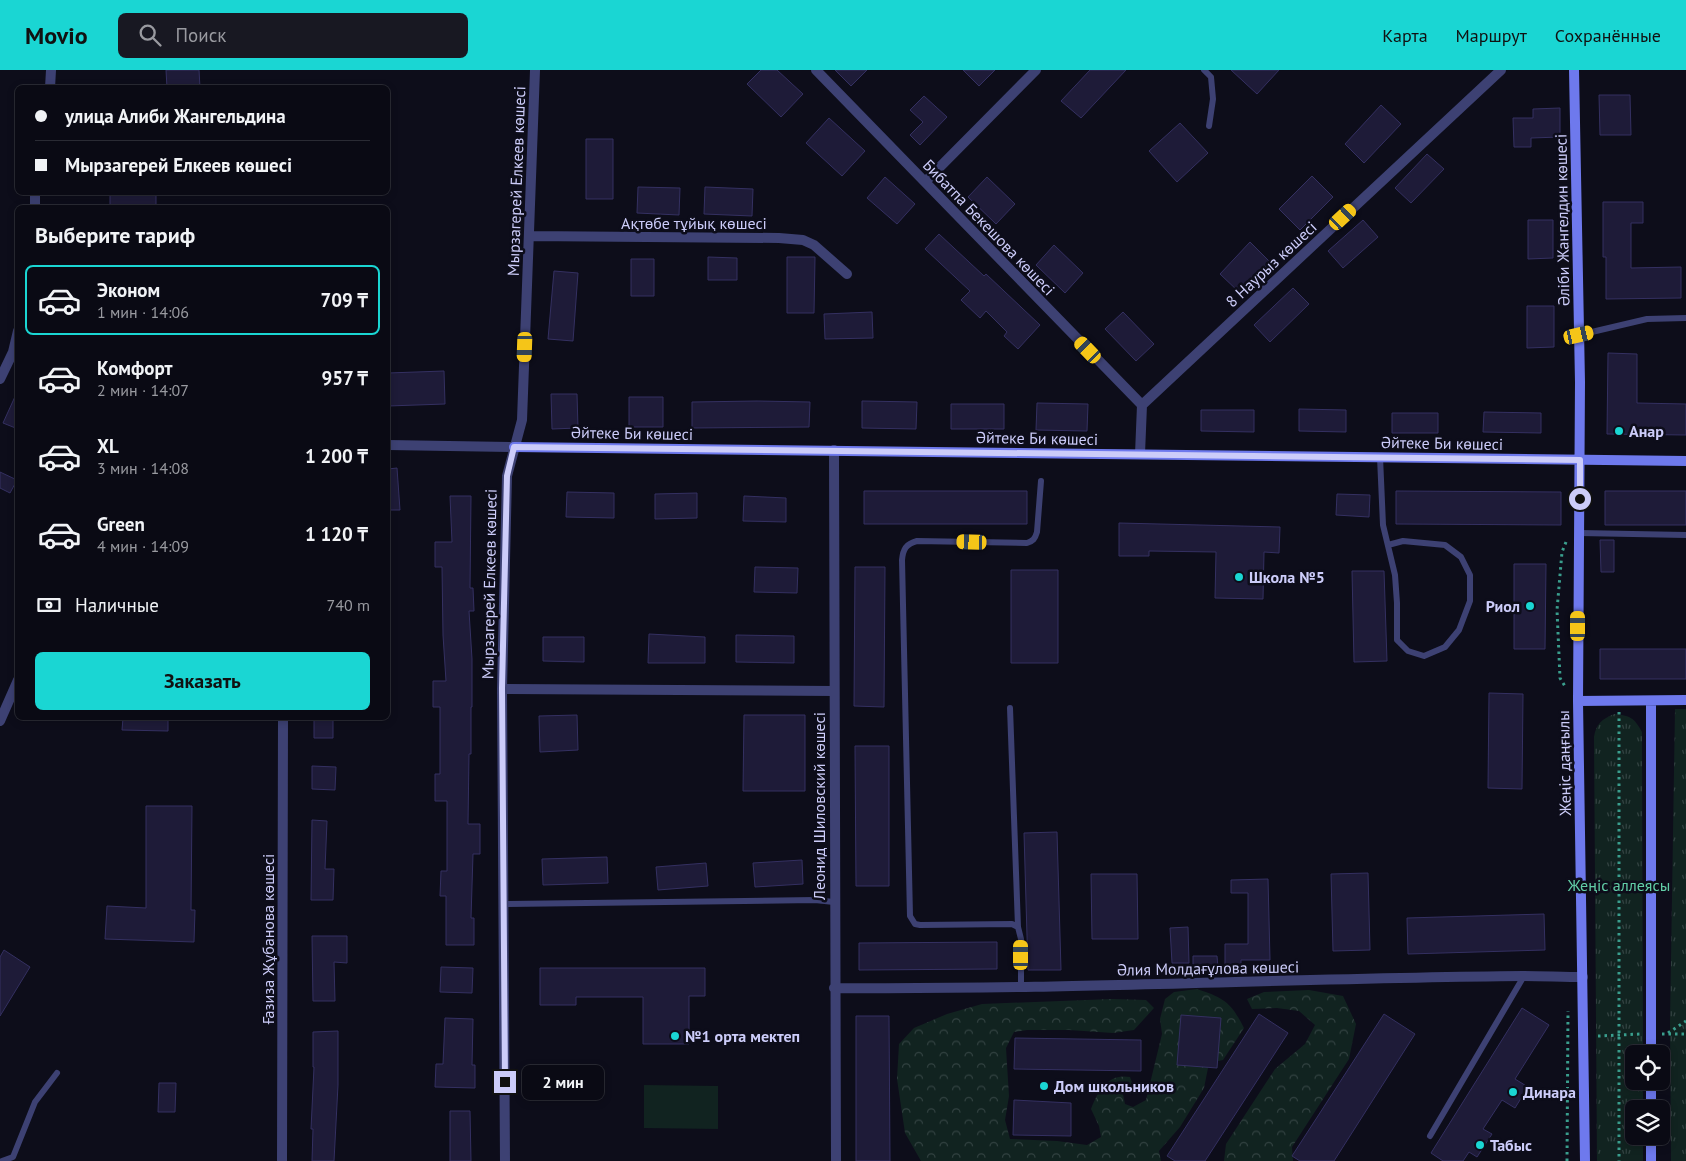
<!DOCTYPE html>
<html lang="ru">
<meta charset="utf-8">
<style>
:root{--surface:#0a0a14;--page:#181822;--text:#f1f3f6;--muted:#999aa0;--line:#2a2b34;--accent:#1ad6d3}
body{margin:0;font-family:"PT Sans",sans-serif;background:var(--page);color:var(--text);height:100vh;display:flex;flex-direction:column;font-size:19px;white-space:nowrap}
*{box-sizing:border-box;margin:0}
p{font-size:16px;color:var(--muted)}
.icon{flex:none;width:28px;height:28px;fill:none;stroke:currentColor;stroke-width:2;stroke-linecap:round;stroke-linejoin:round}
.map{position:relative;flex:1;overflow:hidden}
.details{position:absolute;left:15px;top:135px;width:375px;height:515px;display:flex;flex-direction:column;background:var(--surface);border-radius:8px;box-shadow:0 2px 8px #0003,0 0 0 1px var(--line)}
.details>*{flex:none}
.guide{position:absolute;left:15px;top:15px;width:375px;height:110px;border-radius:8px;box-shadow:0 2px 8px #0003,0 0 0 1px var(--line);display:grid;align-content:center;height:110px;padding:0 20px;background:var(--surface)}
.buttons{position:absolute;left:1625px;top:975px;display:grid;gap:10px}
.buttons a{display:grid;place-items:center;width:45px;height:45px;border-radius:8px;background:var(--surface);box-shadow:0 2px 8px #0003,0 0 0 1px var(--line);font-size:25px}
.end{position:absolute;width:22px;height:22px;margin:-11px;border:6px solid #ccccf9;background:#111;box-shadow:0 0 0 2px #111}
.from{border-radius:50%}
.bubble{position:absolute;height:35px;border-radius:8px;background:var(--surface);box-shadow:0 2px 8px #0003,0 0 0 1px var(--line);font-size:16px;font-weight:600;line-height:35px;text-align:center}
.car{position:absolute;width:15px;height:30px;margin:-15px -8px;border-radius:6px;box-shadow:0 0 4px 1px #0007;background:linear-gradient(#f5c518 24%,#345 0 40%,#f5c518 0 76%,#345 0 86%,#f5c518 0)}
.guide b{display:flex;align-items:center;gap:18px;height:48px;font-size:19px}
.guide b+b{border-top:1px solid var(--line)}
.guide i{width:12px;height:12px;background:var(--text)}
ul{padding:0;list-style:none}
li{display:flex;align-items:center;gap:15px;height:70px;margin:0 10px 8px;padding:0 10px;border:2px solid transparent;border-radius:8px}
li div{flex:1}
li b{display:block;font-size:19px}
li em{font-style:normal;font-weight:600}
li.active{border-color:var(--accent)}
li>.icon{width:45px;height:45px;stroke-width:1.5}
h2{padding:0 20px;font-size:22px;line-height:60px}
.pay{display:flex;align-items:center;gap:12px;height:55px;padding:0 20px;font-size:19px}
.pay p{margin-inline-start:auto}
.primary-button{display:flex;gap:10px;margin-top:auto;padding:10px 20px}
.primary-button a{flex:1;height:58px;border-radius:8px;background:var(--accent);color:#111;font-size:20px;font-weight:600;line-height:58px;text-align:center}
header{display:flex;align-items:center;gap:30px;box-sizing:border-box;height:70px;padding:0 25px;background:var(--accent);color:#111}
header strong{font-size:24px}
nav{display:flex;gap:28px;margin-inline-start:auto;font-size:18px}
.search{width:350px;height:45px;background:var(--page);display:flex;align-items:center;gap:12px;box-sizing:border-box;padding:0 18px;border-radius:8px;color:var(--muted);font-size:19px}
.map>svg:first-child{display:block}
</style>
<header>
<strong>Movio</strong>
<div class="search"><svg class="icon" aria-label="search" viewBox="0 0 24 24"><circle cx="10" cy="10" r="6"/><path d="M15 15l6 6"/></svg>Поиск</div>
<nav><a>Карта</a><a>Маршрут</a><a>Сохранённые</a></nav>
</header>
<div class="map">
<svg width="1686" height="1091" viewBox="0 0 1686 1091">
<defs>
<pattern id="forest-crowns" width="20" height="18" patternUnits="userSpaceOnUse" patternTransform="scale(1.25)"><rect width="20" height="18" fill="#112320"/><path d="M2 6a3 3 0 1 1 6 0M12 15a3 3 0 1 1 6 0" fill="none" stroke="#324241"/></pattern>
<pattern id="park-tufts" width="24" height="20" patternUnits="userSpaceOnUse" patternTransform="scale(1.25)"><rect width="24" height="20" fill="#112320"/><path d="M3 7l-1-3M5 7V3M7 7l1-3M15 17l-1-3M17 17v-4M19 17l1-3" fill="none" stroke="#324241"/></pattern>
</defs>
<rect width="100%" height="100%" fill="#0d0d1a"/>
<!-- forest -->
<path fill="url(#forest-crowns)" d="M1197,919C1224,928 1231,932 1244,958L1223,990L1209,993L1204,1018L1180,1057L1159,1081L1161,1091H921L905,1063L897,1009L899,974L914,958L947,944L982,934L1112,929L1146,930L1154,938L1134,960L1113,963L1069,960H1027L1014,962L1006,978L1009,1026L1005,1050L1010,1069L1057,1071L1087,1075L1101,1067L1099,1056L1091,1039C1098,1021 1108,1003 1130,1007L1134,1018L1123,1024L1125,1034L1133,1037L1146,1030L1162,964L1160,949L1165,929L1174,922Z
M1309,920L1343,926L1356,954L1349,989L1292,1077L1293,1091H1224L1226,1074L1275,999L1305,974L1315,955L1299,941L1277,938L1252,939L1247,929L1264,922Z"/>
<!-- park -->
<path fill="url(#park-tufts)" d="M1675,639H1686V1091H1671L1670,953Z
M1614,644C1630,646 1634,647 1642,662L1643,984H1634V1011H1643V1039H1634V1066H1643V1091H1597L1594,667C1596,654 1602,649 1614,644Z"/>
<!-- pitch -->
<path fill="#112320" d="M644,1015L718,1016V1059L644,1058Z"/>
<!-- building -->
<path fill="#1e1b38" stroke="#343061" d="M166,0H199L200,18H167Z
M761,0H777L803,24L781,47L747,14Z
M835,0H867L851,16Z
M963,0H995L979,16Z
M1090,0H1126L1081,48L1061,31Z
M1231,0H1279L1257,24Z
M1599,25H1630L1631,65H1600Z
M924,26L947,47L920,75L910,65L923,52L910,40Z
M1381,35L1401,54L1364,93L1345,74Z
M1560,38V67L1531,68V77H1514L1513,48H1533V39Z
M829,48L865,81L842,106L806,73Z
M1180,53L1208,83L1177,112L1149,81Z
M586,69H613V129H586Z
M1427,84L1444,99L1411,133L1395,118Z
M1312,106L1333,127L1300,160L1279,139Z
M885,107L915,134L897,154L867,128Z
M987,107L1015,134L996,154L968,127Z
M638,117L680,118L679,145L637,143Z
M705,117L753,119L752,146L704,144Z
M110,122H156V138H110Z
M1603,132H1643V153H1631V198L1681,197V228L1606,229V187H1603Z
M1363,150L1378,167L1343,198L1328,181Z
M1528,150H1553V188L1528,189Z
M939,164L984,206L986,204L1040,255L1018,279L1004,266L1007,262L986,241L980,248L961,230L970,221L925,179Z
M1250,172L1270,192L1240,223L1220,204Z
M1054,175L1083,203L1065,223L1036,195Z
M708,187L737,188V210H708Z
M787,187H815L814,243H787Z
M631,189H654V226H631Z
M554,201L578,203L573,271L548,269Z
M1293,218L1309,234L1270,272L1254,255Z
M1527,236H1554V277L1527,278Z
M872,242L873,268L825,269L824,244Z
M1123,242L1154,274L1136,291L1105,259Z
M1608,283L1637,284V333L1686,334V365L1607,364Z
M444,301L445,334L388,336V303Z
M18,320V359L3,353Z
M551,324H577L578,358L552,359Z
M629,327H663V357H629Z
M757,331L810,332L809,357L692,358V332Z
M862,331L917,332L916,359L862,358Z
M1037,333L1088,334L1087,361L1036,360Z
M951,334H1004V359H951Z
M1299,339L1346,340V362L1299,361Z
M1201,340H1254V362L1201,361Z
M1484,342L1541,343V363L1483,362Z
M1392,343H1438V363H1392Z
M397,398L400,440H388V399Z
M0,402L17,410L10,423L0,418Z
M864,421H1027V454H864Z
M1396,421L1561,422V455L1396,454Z
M1605,421H1686V455H1605Z
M567,422L614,423V448L566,447Z
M697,423V448L655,449V424Z
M1337,424L1370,425L1369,447L1336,445Z
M450,426H471L470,518H473L474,541H469L472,589V637H471V684H469L468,754H480V784H473L471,848H474V875H446V826H440L441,801H447V731H435V704H440V637H433V611H446L443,565L442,497H435V472H452Z
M744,426L786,428V452L743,451Z
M1119,453L1280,457L1279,483L1264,482L1263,529L1215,528L1216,482L1149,481V486H1119Z
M1600,470H1614V502H1601Z
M1514,494H1546L1545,579H1514Z
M755,497L798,498L797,523L754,522Z
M855,497H885L884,637L854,636Z
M1011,500H1058V593H1011Z
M1352,501H1384L1387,591L1354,592Z
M649,564L705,567V593H648Z
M736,565L794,566V593L736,592Z
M543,567H584V592L543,591Z
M1600,579H1686V609H1600Z
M1489,623L1523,624L1522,719L1488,718Z
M577,645L578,680L540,682L539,646Z
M744,645H805V721H743Z
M123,648H168V661L122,660Z
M314,648H333V668H314Z
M855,676H889V816H856Z
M312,696L336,697L335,720L312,719Z
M146,736H192L191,840H195L194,872L105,869L107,836L146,838Z
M312,750L327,751L325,799H334L333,830H311Z
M1057,762L1061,900H1028L1024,763Z
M607,787L608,813L543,815L542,789Z
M802,790L803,814L755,817L753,793Z
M706,793L708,816L658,820L656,797Z
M1368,803L1370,880L1333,881L1331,804Z
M1091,804H1137L1138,869H1092Z
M1268,809L1270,890H1241V895H1225V874H1248V823H1231V810Z
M1544,844L1545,880L1408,884L1407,848Z
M1188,857L1189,893H1172L1170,858Z
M312,866H347V893L334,892L335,931H313Z
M997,872V899L859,900V873Z
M4,880L30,897L0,946V887Z
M1193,886H1217L1218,898H1193Z
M441,897L473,898L472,923L440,922Z
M540,898H705V926H689V974H643V927H576V935H540Z
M1522,938L1549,955L1515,1009L1528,1017L1515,1038L1502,1030L1483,1059L1492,1064L1477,1087L1469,1082L1463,1091H1443L1431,1083Z
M1259,944L1288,963L1205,1091H1175L1167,1086Z
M1384,944L1415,964L1334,1091H1300L1292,1086Z
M1181,945L1221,948L1217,998L1177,995Z
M856,946H889L890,1091H856Z
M445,948L473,949L472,995H475V1018L435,1017L436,994H443Z
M338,961V1015L334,1091H312L313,1059H311L314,997H313V962Z
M1015,968L1141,970V1001L1014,999Z
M159,1013H176L175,1042H158Z
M1014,1030L1071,1033V1066L1013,1065Z
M450,1041H470L471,1091H450Z"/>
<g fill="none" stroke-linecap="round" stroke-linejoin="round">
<!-- path -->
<path stroke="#3a9e8d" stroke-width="3" stroke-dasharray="2.5 4" stroke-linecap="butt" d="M1566,472L1562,482L1557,540L1560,608L1566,618
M1619,642V1091
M1668,963L1686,951
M1662,964H1686
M1598,966L1640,964
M1567,1091L1568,941"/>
<!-- lane -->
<path stroke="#3d4173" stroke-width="6" d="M1204,0L1211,7L1213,29L1209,56
M1579,265L1647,249L1686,248
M1380,387L1383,455L1395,505L1397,533V570L1408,581L1424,586L1445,577L1459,560L1470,531V505L1461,487L1445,475L1403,471L1388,475
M1579,463L1686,465
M1010,638L1018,857
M505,834L815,830L834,832
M1021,917V869L1018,857L1012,854L920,855L915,854L910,846L902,490C903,479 906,474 917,471L1027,473C1033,471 1035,469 1037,462L1041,411
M1430,1066L1524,906
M2,1091L13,1087L35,1032L57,1003"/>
<!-- street -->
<path stroke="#3d4173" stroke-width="10" d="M816,0L1142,335
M50,18L51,0
M925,112L1036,0
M35,138V122
M529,166L779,168L803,170L814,175L847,204
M0,309L13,282L18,261
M388,375L514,377
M834,380L836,1091
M1140,384L1142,335L1501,0
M502,619L834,621
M0,651L18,610
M834,918C1064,920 1293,908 1523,906C1543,906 1563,907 1583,907
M282,1091L283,648
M505,1091L502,619L507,406L522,350L535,0"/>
<!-- secondary -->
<path stroke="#6e79ed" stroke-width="10" d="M1574,0L1580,312L1578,631L1585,1091
M514,377L1686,391
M1578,631L1686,630
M1651,631V984
M1651,1039V1011
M1651,1091V1066"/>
</g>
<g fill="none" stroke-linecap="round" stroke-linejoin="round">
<!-- route -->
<path stroke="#ccccf9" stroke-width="6" d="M505,1012L502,618L507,406L514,377L1580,390V429"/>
</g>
<!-- markers -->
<g fill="#1ad6d3" stroke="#0d0d1a" stroke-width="2">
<circle cx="1619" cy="361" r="5"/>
<circle cx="1239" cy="507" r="5"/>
<circle cx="1530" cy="536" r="5"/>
<circle cx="675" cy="966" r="5"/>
<circle cx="1044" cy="1016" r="5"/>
<circle cx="1513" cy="1022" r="5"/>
<circle cx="1480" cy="1075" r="5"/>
</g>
<g text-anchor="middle" stroke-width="5" stroke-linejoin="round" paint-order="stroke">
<!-- street labels -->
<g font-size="16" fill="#ccccf9" stroke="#0d0d1a">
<text transform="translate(516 111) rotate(-88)" y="6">Мырзагерей Елкеев көшесі</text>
<text transform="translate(1562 150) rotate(-91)" y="6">Әліби Жангелдин көшесі</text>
<text x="694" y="159">Ақтөбе тұйық көшесі</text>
<text transform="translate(989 157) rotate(46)" y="6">Бибатпа Бекешова көшесі</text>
<text transform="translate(1271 194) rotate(-43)" y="6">8 Наурыз көшесі</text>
<text transform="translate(632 363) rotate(1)" y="6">Әйтеке Би көшесі</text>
<text transform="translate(1037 368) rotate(1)" y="6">Әйтеке Би көшесі</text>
<text transform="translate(1442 373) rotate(1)" y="6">Әйтеке Би көшесі</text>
<text transform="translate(489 514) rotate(-89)" y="6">Мырзагерей Елкеев көшесі</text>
<text transform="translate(1564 693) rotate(-91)" y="6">Жеңіс даңғылы</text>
<text transform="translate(819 736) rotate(-90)" y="6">Леонид Шиловский көшесі</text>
<text transform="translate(268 869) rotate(-90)" y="6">Ғазиза Жұбанова көшесі</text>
<text transform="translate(1208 898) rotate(-1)" y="6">Әлия Молдағұлова көшесі</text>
</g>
<!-- poi labels -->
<g font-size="16" font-weight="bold" fill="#ccccf9" stroke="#0d0d1a" text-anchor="start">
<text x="1629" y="367">Анар</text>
<text x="1249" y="513">Школа №5</text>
<text x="1520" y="542" text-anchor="end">Риол</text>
<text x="685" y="972">№1 орта мектеп</text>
<text x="1054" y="1022">Дом школьников</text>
<text x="1523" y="1028">Динара</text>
<text x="1490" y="1081">Табыс</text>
</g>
<!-- park labels -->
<g font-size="16" fill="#62cea7" stroke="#0d0d1a">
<text x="1619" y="821">Жеңіс аллеясы</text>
</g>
</g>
</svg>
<div class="buttons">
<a><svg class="icon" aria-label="locate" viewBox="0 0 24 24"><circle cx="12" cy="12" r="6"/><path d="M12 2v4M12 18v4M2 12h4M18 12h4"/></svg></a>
<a><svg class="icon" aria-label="layers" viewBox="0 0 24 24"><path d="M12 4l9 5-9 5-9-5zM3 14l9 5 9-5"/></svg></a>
</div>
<i class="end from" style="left:1580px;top:429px"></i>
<i class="end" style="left:505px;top:1012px"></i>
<div class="bubble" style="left:522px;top:995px;width:82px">2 мин</div>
<i class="car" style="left:1343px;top:147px;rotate:47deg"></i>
<i class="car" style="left:1579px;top:265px;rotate:77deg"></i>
<i class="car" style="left:525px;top:277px;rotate:182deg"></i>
<i class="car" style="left:1088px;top:280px;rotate:316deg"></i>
<i class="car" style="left:972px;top:472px;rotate:272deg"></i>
<i class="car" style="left:1578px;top:556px;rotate:0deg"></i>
<i class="car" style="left:1021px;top:885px;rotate:0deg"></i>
<div class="guide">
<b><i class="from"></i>улица Алиби Жангельдина</b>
<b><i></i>Мырзагерей Елкеев көшесі</b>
</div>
<section class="details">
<h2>Выберите тариф</h2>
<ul>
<li class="active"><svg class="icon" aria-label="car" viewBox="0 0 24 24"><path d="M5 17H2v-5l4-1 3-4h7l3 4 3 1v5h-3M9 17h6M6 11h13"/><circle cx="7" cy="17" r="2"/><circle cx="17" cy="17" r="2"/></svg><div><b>Эконом</b><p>1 мин · 14:06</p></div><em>709 ₸</em></li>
<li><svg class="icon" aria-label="car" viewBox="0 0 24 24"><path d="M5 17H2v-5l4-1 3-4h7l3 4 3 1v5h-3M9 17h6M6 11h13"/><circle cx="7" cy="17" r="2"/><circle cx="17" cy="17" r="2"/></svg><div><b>Комфорт</b><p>2 мин · 14:07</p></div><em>957 ₸</em></li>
<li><svg class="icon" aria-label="car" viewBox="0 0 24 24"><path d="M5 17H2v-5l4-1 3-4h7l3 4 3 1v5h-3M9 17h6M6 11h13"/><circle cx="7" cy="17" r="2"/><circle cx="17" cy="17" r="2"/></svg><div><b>XL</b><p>3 мин · 14:08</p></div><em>1 200 ₸</em></li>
<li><svg class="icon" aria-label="car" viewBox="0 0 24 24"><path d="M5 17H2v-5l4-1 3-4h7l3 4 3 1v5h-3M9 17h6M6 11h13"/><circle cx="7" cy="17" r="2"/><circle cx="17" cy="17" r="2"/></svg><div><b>Green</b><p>4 мин · 14:09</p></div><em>1 120 ₸</em></li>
</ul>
<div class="pay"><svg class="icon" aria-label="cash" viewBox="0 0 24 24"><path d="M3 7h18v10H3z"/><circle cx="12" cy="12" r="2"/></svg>Наличные<p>740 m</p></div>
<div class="primary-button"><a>Заказать</a></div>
</section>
</div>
